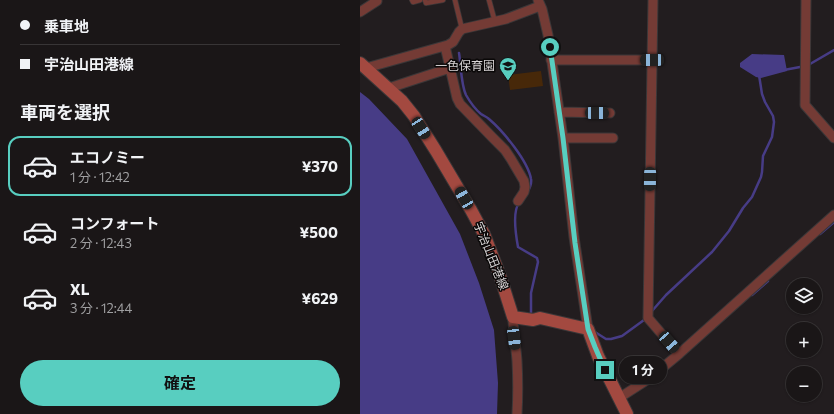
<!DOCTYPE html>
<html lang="ja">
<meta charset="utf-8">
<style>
:root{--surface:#1a1617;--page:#272324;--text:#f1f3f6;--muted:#9f9fa1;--line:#383536;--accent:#58cec0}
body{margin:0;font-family:Commissioner,"Noto Sans JP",sans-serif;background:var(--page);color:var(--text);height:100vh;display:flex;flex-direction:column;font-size:15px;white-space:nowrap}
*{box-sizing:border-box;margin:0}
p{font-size:13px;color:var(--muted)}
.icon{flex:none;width:22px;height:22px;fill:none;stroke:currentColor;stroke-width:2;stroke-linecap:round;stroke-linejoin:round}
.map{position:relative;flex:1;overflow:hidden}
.side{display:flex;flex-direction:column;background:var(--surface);width:360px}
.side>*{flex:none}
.guide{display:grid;align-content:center;height:88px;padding:0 20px;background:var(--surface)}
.controls{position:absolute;left:426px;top:278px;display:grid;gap:8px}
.controls a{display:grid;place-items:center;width:36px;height:36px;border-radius:50%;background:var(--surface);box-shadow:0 1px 3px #0004,0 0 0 1px var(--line);font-size:20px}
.end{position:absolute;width:18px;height:18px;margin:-9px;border:5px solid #58cec0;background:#111;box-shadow:0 0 0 2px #111}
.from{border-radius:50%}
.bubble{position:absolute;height:28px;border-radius:14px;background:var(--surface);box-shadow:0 1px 3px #0004,0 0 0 1px var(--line);font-size:13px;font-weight:700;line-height:28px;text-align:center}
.car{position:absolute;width:12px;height:24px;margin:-12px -6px;border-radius:5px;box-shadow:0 0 3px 1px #0007;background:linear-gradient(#222 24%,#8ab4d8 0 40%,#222 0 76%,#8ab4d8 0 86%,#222 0)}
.guide b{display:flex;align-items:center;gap:14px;height:38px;font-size:15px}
.guide b+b{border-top:1px solid var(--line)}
.guide i{width:10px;height:10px;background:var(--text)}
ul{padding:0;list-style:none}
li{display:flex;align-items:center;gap:12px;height:60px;margin:0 8px 6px;padding:0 12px;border:2px solid transparent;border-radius:12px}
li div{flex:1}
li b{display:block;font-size:15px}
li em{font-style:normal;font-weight:700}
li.current{border-color:var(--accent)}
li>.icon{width:36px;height:36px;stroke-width:1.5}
h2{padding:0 20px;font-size:18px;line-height:48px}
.action{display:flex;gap:8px;margin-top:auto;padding:8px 20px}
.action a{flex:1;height:46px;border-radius:24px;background:var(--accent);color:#111;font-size:16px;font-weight:700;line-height:46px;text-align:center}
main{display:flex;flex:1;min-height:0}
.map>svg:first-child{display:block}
</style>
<main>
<section class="side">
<div class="guide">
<b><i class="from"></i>乗車地</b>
<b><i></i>宇治山田港線</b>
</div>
<h2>車両を選択</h2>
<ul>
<li class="current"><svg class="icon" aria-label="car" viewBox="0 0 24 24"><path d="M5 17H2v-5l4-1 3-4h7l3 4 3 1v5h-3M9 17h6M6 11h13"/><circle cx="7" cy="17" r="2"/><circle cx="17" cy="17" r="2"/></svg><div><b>エコノミー</b><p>1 分 · 12:42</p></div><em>¥370</em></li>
<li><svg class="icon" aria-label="car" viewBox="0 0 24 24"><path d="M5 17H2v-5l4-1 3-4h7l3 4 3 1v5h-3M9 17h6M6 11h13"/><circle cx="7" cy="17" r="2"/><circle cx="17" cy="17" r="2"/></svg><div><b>コンフォート</b><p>2 分 · 12:43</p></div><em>¥500</em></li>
<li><svg class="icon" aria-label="car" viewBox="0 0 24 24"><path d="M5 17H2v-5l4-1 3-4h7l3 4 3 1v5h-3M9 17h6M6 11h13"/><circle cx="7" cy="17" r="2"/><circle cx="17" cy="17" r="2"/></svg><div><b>XL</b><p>3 分 · 12:44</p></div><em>¥629</em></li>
</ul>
<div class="action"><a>確定</a></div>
</section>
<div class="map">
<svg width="474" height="414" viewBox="0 0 474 414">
<rect width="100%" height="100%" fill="#221d1f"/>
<!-- green -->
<path fill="#472809" d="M181,71L183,86L150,90L148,75Z"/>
<!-- water -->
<path fill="#473c86" d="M392,54L424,55L427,71L401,78L396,77L380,67V63Z
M0,92L9,99L47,139L100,234L119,283L134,330L138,383L137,414H0Z"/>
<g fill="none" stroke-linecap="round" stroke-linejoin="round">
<!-- stream -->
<path stroke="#473c86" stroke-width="2.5" d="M99,53C101,65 101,85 106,95C110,102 115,109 121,114C124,116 127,117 129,119C143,131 168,161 171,179C172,184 170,188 167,193
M450,64L474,50
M424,70L440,67
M159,203C152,212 156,236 158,247L177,258L178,262L171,293V314
M460,234L474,222
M392,295L408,281
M292,311L306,295L352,252L369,231L383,208L392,197L401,177L402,172L403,156L412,137L414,122L413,116L405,102L402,94L399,75
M235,332L246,339H251L262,336L284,320"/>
<defs>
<path id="lane" d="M52,0L53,2L60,0
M65,0L66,3L83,0
M95,0L102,29
M129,0L135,22"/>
<path id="street" d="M178,0L182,9L188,35L203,138L214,237L228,329
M293,0L288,318L319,354
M446,0L445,105L474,138
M0,12L17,1
M85,46L97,98L100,104L132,137L145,150L151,159L164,181L165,187L164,192L158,201
M191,60H292
M6,68L88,45L93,42L99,32L102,29L146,19L180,6
M29,88L90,68
M199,112L250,113
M203,138H253
M153,317C153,332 156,346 157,361C158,379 158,396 157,414
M259,398L290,378L319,354L474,215"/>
<path id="secondary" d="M0,63L42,101L54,116L76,151L111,210L124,234L140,276L153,317L173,320L180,318L228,329L238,356L267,414"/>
</defs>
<!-- lane casing -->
<use href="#lane" stroke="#3b3738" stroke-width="6"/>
<!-- street casing -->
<use href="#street" stroke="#3b3738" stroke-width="11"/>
<!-- secondary casing -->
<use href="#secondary" stroke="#3b3738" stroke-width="14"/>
<!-- lane -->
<use href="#lane" stroke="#743b35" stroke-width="4.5"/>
<!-- street -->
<use href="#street" stroke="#743b35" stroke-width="9"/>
<!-- secondary -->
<use href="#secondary" stroke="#a34940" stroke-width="12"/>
</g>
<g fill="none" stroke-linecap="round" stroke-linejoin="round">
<!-- route -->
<path stroke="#58cec0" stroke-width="5" d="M190,47L203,138L215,243L228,329L235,347L245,370"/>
</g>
<!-- icons -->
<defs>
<symbol id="school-pin" viewBox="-11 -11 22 30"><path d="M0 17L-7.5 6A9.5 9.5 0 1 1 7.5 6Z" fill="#58cec0" stroke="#0a0808"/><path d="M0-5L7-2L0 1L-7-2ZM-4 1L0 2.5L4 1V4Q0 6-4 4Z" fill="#111"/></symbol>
</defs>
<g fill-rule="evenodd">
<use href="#school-pin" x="138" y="56" width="20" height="27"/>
</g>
<g text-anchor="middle" stroke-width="3" stroke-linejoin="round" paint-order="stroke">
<!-- poi labels -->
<g font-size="12" fill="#d8d4d5" stroke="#0a0808" text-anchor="end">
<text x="135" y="70">一色保育園</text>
</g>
<!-- street labels -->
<g font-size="12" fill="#d8d4d5" stroke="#0a0808">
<text transform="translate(131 256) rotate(68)" y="4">宇治山田港線</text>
</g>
</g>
</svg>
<div class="controls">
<a><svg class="icon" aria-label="layers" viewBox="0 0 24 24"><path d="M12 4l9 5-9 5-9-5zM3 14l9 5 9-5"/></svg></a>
<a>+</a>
<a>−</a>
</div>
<i class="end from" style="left:190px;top:47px"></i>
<i class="end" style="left:245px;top:370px"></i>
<div class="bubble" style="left:259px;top:356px;width:48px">1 分</div>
<i class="car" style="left:292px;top:60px;rotate:270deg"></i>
<i class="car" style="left:237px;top:113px;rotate:91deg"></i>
<i class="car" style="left:61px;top:128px;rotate:147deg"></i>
<i class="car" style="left:290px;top:179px;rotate:181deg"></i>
<i class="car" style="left:104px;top:198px;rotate:330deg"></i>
<i class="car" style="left:154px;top:338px;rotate:173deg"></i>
<i class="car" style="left:309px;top:342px;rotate:139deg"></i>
</div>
</main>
